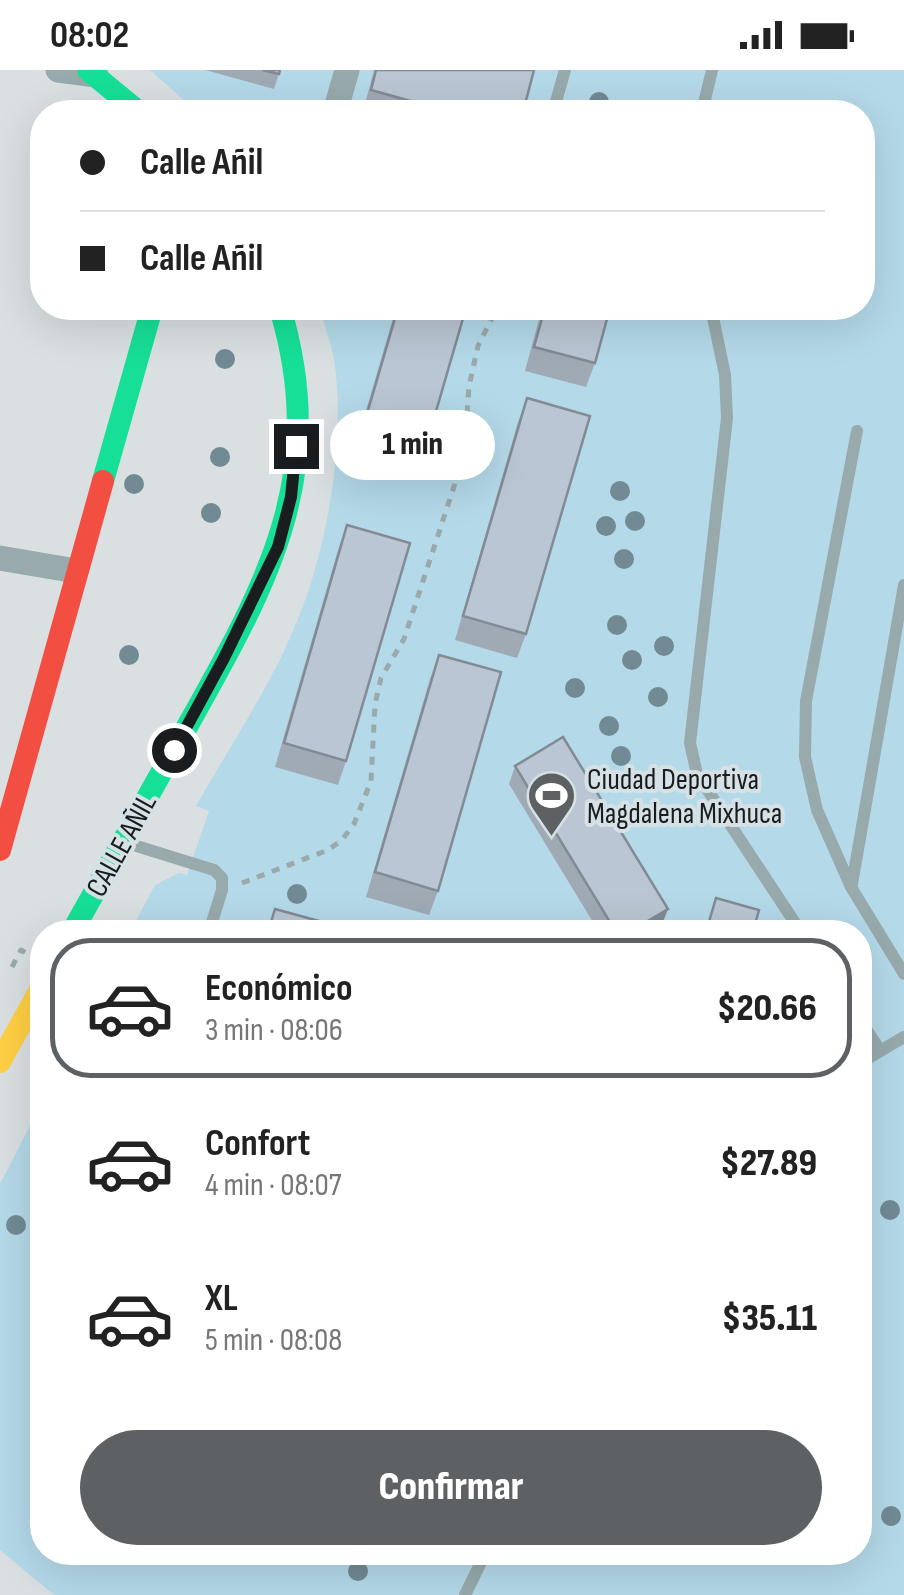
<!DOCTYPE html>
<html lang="es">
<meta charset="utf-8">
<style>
:root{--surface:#fff;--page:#f6f6f6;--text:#222;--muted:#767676;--line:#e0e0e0;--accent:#5d6163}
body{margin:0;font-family:"Sofia Sans Condensed",sans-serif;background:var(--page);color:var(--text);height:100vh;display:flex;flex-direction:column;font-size:38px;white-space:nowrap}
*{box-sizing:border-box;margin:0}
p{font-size:32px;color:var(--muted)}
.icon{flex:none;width:55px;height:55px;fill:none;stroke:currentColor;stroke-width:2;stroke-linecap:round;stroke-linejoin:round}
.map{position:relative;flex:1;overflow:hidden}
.drawer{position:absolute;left:30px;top:850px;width:842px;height:645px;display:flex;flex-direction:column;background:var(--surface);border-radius:40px;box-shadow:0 10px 40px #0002}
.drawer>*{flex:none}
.top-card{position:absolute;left:30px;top:30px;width:845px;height:220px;border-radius:40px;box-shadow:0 10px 40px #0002;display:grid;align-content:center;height:220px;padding:0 50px;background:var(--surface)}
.end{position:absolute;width:45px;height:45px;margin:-22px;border:12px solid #191d1f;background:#fff;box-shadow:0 0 0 5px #fff}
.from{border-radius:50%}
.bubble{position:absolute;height:70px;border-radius:35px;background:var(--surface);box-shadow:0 10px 40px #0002;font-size:32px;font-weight:800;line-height:70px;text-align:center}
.top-card b{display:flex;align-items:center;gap:35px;height:95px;font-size:38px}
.top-card b+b{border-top:2px solid var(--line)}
.top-card i{width:25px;height:25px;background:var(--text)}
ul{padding:18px 0 0;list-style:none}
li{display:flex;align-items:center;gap:30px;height:140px;margin:0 20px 15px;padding:0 30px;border:5px solid transparent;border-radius:40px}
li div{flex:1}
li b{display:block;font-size:38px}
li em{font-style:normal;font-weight:800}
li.active{border-color:var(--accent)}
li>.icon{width:90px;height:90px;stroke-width:1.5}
.action{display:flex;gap:20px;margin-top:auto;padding:20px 50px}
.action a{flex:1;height:115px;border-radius:60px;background:var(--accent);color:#fff;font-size:40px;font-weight:800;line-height:115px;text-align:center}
.status{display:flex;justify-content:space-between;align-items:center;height:70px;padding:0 50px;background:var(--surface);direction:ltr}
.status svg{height:28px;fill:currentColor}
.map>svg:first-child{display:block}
</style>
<div class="status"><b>08:02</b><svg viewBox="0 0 49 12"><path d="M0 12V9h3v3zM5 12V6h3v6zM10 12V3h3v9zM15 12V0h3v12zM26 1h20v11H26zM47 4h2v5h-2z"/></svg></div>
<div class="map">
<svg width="904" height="1525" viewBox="0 0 904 1525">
<rect width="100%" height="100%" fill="#dae0e2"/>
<!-- green -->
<path fill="#b4d9e9" d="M150,0H904V1525H54L0,1480V1114L42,1032V1482H860V862H130L155,815L179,803L187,805L209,741L196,736C228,679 267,622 293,561C326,486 347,372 334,290C331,272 324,255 320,238H862V42H197Z"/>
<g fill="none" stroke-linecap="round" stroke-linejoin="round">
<!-- path -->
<path stroke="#9aa9aa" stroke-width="5" stroke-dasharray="8 8" stroke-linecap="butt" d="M242,813L328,780L342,770L354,754L371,711L375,634L381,608L404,569L464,386L469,316L478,276L497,238
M12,897L21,880L30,885"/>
<!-- lane -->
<path stroke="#98aaac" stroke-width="12" d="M553,42L565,0
M702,42L712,0
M711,238L725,305L727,348L690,673L697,704L801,862
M857,361L806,631L805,687L817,740L851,817L904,904
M130,774L214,800L222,808V820L209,862
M852,814L904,515
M860,950L880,980
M860,993L904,967
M465,1525L486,1482"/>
<!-- street -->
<path stroke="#98aaac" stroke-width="25" d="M58,0L96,5
M335,42L347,0
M0,488L76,501"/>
<!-- fast -->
<path stroke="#16e098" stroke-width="22" d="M88,0L139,42
M103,411L152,238
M72,862C111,793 149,724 188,655C267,514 330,405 280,238"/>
<!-- slow -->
<path stroke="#ffcf43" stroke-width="22" d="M0,992L42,916"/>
<!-- jam -->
<path stroke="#f24e42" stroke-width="22" d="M0,780L103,411"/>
</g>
<!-- trees -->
<g fill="#718a94">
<circle cx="599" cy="32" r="10"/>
<circle cx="225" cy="289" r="10"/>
<circle cx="220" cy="387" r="10"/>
<circle cx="134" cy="414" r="10"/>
<circle cx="620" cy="421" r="10"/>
<circle cx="211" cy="443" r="10"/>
<circle cx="635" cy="451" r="10"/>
<circle cx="606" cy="456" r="10"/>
<circle cx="624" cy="489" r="10"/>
<circle cx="617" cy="555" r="10"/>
<circle cx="664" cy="576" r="10"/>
<circle cx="129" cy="585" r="10"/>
<circle cx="632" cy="590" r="10"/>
<circle cx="575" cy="618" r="10"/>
<circle cx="658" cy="627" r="10"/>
<circle cx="609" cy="656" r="10"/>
<circle cx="621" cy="686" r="10"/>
<circle cx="297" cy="824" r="10"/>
<circle cx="890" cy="1140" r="10"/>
<circle cx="16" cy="1155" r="10"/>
<circle cx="891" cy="1446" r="10"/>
<circle cx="358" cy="1501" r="10"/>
</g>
<!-- wall -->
<path fill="#a0aab5" d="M205,0H280L274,19Z
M374,0H534L523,42H380L364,38Z
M396,238H466L430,362L421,386L358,368Z
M542,238H610L595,293L586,317L525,301Z
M527,328L526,564L517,588L455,570L518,352Z
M347,455L346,691L338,715L275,697L338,480Z
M439,585L438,821L429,845L366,827L430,609Z
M515,696L661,857L653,862H599L509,714Z"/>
<!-- shaded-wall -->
<path fill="#828b94" d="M668,839L661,857L653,862H629Z"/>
<!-- building -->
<path fill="#bac6d3" stroke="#828b94" stroke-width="2.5" d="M262,0H280L279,4Z
M376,0H534L523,42H450L371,20Z
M398,238H466L430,362L367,344Z
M545,238H610L595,293L534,277Z
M527,328L590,346L526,564L463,546Z
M347,455L410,473L346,691L284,673Z
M439,585L501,602L438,821L375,802Z
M563,667L668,839L629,862H616L515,696Z
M716,828L759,840L756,851L760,862H706Z
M275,839L359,862H268Z"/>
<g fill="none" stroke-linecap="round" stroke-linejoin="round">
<!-- route -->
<path stroke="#191d1f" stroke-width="12" d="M174,680L224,588L278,477L291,427L296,376"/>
</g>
<!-- icons -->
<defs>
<symbol id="stadium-pin" viewBox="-11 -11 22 30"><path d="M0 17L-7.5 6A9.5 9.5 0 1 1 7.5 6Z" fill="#5d6163" stroke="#d6e1e6"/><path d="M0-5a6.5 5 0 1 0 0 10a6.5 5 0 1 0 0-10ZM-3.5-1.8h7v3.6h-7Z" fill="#fff"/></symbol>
</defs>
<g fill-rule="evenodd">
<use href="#stadium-pin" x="524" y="698" width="55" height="75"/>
</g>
<g text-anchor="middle" stroke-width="8" stroke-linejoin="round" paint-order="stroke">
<!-- poi labels -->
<g font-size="30" fill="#191d1f" stroke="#d6e1e6" text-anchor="start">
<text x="587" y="719">Ciudad Deportiva<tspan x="587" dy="34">Magdalena Mixhuca</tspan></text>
</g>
<!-- street labels -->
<g font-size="30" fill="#191d1f" stroke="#d6e1e6">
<text transform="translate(121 775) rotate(-61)" y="10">CALLE AÑIL</text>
</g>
</g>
</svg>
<i class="end from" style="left:174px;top:680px"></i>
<i class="end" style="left:296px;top:376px"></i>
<div class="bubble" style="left:330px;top:340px;width:165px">1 min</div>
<div class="top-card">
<b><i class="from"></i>Calle Añil</b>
<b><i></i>Calle Añil</b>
</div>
<section class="drawer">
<ul>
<li class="active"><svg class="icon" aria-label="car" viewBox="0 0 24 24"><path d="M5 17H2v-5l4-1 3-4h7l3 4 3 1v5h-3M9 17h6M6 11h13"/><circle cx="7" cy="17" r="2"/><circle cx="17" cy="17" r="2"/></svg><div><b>Económico</b><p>3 min · 08:06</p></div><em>$20.66</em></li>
<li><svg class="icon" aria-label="car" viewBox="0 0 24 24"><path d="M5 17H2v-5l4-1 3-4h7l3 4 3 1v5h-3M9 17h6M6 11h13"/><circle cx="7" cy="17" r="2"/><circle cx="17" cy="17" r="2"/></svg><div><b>Confort</b><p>4 min · 08:07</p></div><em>$27.89</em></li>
<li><svg class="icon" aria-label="car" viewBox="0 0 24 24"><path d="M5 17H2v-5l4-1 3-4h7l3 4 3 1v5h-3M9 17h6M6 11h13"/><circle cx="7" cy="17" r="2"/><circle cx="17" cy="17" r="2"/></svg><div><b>XL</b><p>5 min · 08:08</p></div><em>$35.11</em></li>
</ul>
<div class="action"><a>Confirmar</a></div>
</section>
</div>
